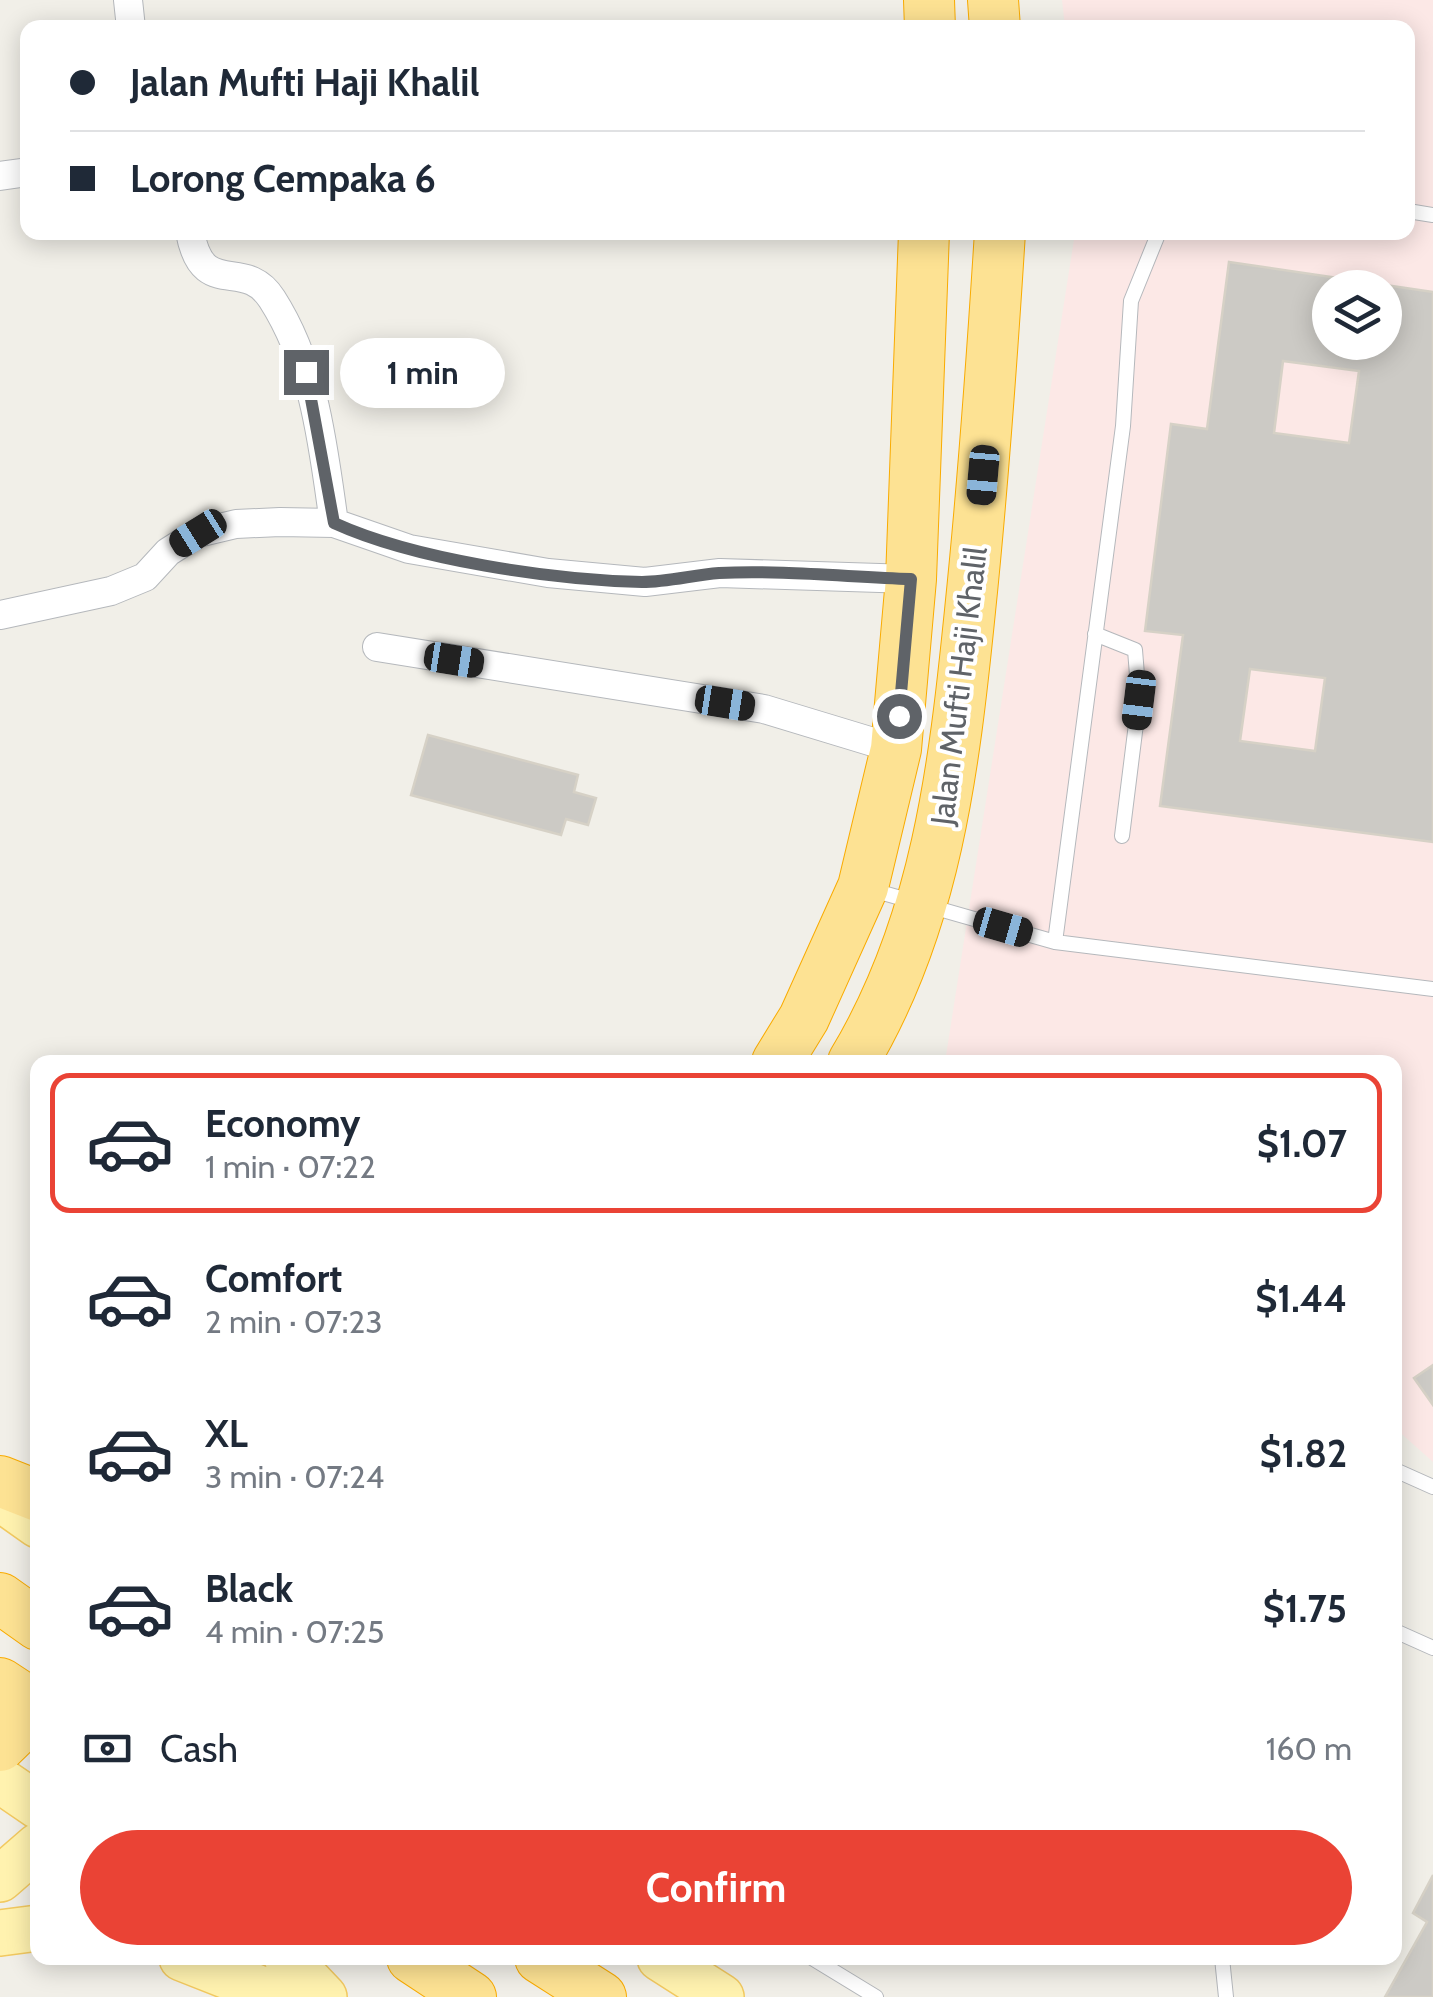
<!DOCTYPE html>
<meta charset="utf-8">
<style>
:root{--surface:#fff;--page:#f6f6f7;--text:#1f2937;--muted:#747a83;--line:#e0e1e3;--accent:#ea4335}
body{margin:0;font-family:Cabin,sans-serif;background:var(--page);color:var(--text);height:100vh;display:flex;flex-direction:column;font-size:38px;white-space:nowrap}
*{box-sizing:border-box;margin:0}
p{font-size:32px;color:var(--muted)}
.icon{flex:none;width:55px;height:55px;fill:none;stroke:currentColor;stroke-width:2;stroke-linecap:round;stroke-linejoin:round}
.map{position:relative;flex:1;overflow:hidden}
.details{position:absolute;left:30px;top:1055px;width:1372px;height:910px;display:flex;flex-direction:column;background:var(--surface);border-radius:20px;box-shadow:0 5px 25px #0003}
.details>*{flex:none}
.guide{position:absolute;left:20px;top:20px;width:1395px;height:220px;border-radius:20px;box-shadow:0 5px 25px #0003;display:grid;align-content:center;height:220px;padding:0 50px;background:var(--surface)}
.controls{position:absolute;left:1312px;top:270px;display:grid;gap:20px}
.controls a{display:grid;place-items:center;width:90px;height:90px;border-radius:50%;background:var(--surface);box-shadow:0 5px 25px #0003;font-size:50px}
.end{position:absolute;width:45px;height:45px;margin:-22px;border:12px solid #5f6368;background:#fff;box-shadow:0 0 0 5px #fff}
.from{border-radius:50%}
.bubble{position:absolute;height:70px;border-radius:35px;background:var(--surface);box-shadow:0 5px 25px #0003;font-size:32px;font-weight:700;line-height:70px;text-align:center}
.car{position:absolute;width:30px;height:60px;margin:-30px -15px;border-radius:12px;box-shadow:0 0 8px 2px #0007;background:linear-gradient(#222 24%,#8ab4d8 0 40%,#222 0 76%,#8ab4d8 0 86%,#222 0)}
.guide b{display:flex;align-items:center;gap:35px;height:95px;font-size:38px}
.guide b+b{border-top:2px solid var(--line)}
.guide i{width:25px;height:25px;background:var(--text)}
ul{padding:18px 0 0;list-style:none}
li{display:flex;align-items:center;gap:30px;height:140px;margin:0 20px 15px;padding:0 30px;border:5px solid transparent;border-radius:20px}
li div{flex:1}
li b{display:block;font-size:38px}
li em{font-style:normal;font-weight:700}
li.current{border-color:var(--accent)}
li>.icon{width:90px;height:90px;stroke-width:1.5}
.pay{display:flex;align-items:center;gap:25px;height:110px;padding:0 50px;font-size:38px}
.pay p{margin-inline-start:auto}
.button{display:flex;gap:20px;margin-top:auto;padding:20px 50px}
.button a{flex:1;height:115px;border-radius:60px;background:var(--accent);color:#fff;font-size:40px;font-weight:700;line-height:115px;text-align:center}
.map>svg:first-child{display:block}
</style>
<div class="map">
<svg width="1433" height="1997" viewBox="0 0 1433 1997">
<rect width="100%" height="100%" fill="#f1efe8"/>
<!-- medical -->
<path fill="#fce8e6" fill-rule="evenodd" d="M1062,0H1433V1462L1395,1428V1062H945L1075,233L1408,232V28L1065,27ZM1330,288H1385V342H1330Z"/>
<!-- building -->
<path fill="#cccac5" stroke="#d6d1c6" stroke-width="2.5" fill-rule="evenodd" d="M1229,262L1433,292V842L1160,806L1183,635L1145,631L1171,424L1207,429ZM1330,288H1385V342H1330ZM1283,361L1359,371L1349,443L1274,433ZM1250,669L1325,678L1315,751L1240,741Z
M428,735L578,775L574,792L596,798L588,825L566,819L561,835L411,795Z
M1433,1365V1405L1414,1378Z
M1433,1875V1997H1385L1427,1922L1413,1913Z"/>
<g fill="none" stroke-linecap="round" stroke-linejoin="round">
<defs>
<path id="lane" d="M1408,211L1433,215
M1095,634L1135,650L1139,700L1122,836
M869,889L1055,942L1433,989
M1055,942L1123,426L1131,301L1159,232
M1395,1470L1433,1487
M1395,1631L1433,1648
M812,1958L876,1997
M1222,1958L1226,1997"/>
<path id="street" d="M128,0L131,28
M0,176L28,172
M190,232C203,302 244,255 272,299C315,366 323,446 334,523
M0,615L111,591L145,577L168,552L198,533L236,524L280,522L334,523L409,549L548,573L645,582L720,573L911,579
M377,647L764,709L896,749"/>
<path id="primary" d="M0,1498L38,1525
M0,1780L38,1806
M0,1879L38,1846
M0,1933L38,1928
M182,1958L281,1997
M287,1958L324,1997
M660,1958L721,1997"/>
<path id="highway" d="M929,0L930,28
M993,0L995,28
M777,1062L804,1018L863,887L896,749L911,579L924,232
M853,1062C936,924 954,769 970,611C983,485 992,359 1000,232
M0,1481L38,1496
M0,1598L38,1625
M0,1683L38,1708
M0,1746L38,1709
M412,1958L471,1997
M540,1958L601,1997"/>
</defs>
<!-- lane casing -->
<use href="#lane" stroke="#b5b8bc" stroke-width="16"/>
<!-- street casing -->
<use href="#street" stroke="#b5b8bc" stroke-width="30"/>
<!-- primary casing -->
<use href="#primary" stroke="#f2c960" stroke-width="48"/>
<!-- highway casing -->
<use href="#highway" stroke="#f9ab00" stroke-width="52"/>
<!-- lane -->
<use href="#lane" stroke="#fff" stroke-width="14"/>
<!-- street -->
<use href="#street" stroke="#fff" stroke-width="28"/>
<!-- primary -->
<use href="#primary" stroke="#fff2af" stroke-width="45"/>
<!-- highway -->
<use href="#highway" stroke="#fde293" stroke-width="50"/>
</g>
<g fill="none" stroke-linecap="round" stroke-linejoin="round">
<!-- route -->
<path stroke="#5f6368" stroke-width="12" d="M306,372L334,523C415,560 553,580 642,582C668,582 693,575 719,573C782,570 848,577 911,579L899,716"/>
</g>
<g text-anchor="middle" stroke-width="8" stroke-linejoin="round" paint-order="stroke">
<!-- street labels -->
<g font-size="32" fill="#5f6368" stroke="#fff">
<text transform="translate(959 686) rotate(-83)" y="11">Jalan Mufti Haji Khalil</text>
</g>
</g>
</svg>
<div class="controls">
<a><svg class="icon" aria-label="layers" viewBox="0 0 24 24"><path d="M12 4l9 5-9 5-9-5zM3 14l9 5 9-5"/></svg></a>
</div>
<i class="end from" style="left:899px;top:716px"></i>
<i class="end" style="left:306px;top:372px"></i>
<div class="bubble" style="left:340px;top:338px;width:165px">1 min</div>
<i class="car" style="left:983px;top:475px;rotate:185deg"></i>
<i class="car" style="left:198px;top:533px;rotate:238deg"></i>
<i class="car" style="left:454px;top:660px;rotate:99deg"></i>
<i class="car" style="left:1139px;top:700px;rotate:187deg"></i>
<i class="car" style="left:725px;top:703px;rotate:99deg"></i>
<i class="car" style="left:1003px;top:927px;rotate:106deg"></i>
<div class="guide">
<b><i class="from"></i>Jalan Mufti Haji Khalil</b>
<b><i></i>Lorong Cempaka 6</b>
</div>
<section class="details">
<ul>
<li class="current"><svg class="icon" aria-label="car" viewBox="0 0 24 24"><path d="M5 17H2v-5l4-1 3-4h7l3 4 3 1v5h-3M9 17h6M6 11h13"/><circle cx="7" cy="17" r="2"/><circle cx="17" cy="17" r="2"/></svg><div><b>Economy</b><p>1 min · 07:22</p></div><em>$1.07</em></li>
<li><svg class="icon" aria-label="car" viewBox="0 0 24 24"><path d="M5 17H2v-5l4-1 3-4h7l3 4 3 1v5h-3M9 17h6M6 11h13"/><circle cx="7" cy="17" r="2"/><circle cx="17" cy="17" r="2"/></svg><div><b>Comfort</b><p>2 min · 07:23</p></div><em>$1.44</em></li>
<li><svg class="icon" aria-label="car" viewBox="0 0 24 24"><path d="M5 17H2v-5l4-1 3-4h7l3 4 3 1v5h-3M9 17h6M6 11h13"/><circle cx="7" cy="17" r="2"/><circle cx="17" cy="17" r="2"/></svg><div><b>XL</b><p>3 min · 07:24</p></div><em>$1.82</em></li>
<li><svg class="icon" aria-label="car" viewBox="0 0 24 24"><path d="M5 17H2v-5l4-1 3-4h7l3 4 3 1v5h-3M9 17h6M6 11h13"/><circle cx="7" cy="17" r="2"/><circle cx="17" cy="17" r="2"/></svg><div><b>Black</b><p>4 min · 07:25</p></div><em>$1.75</em></li>
</ul>
<div class="pay"><svg class="icon" aria-label="cash" viewBox="0 0 24 24"><path d="M3 7h18v10H3z"/><circle cx="12" cy="12" r="2"/></svg>Cash<p>160 m</p></div>
<div class="button"><a>Confirm</a></div>
</section>
</div>
